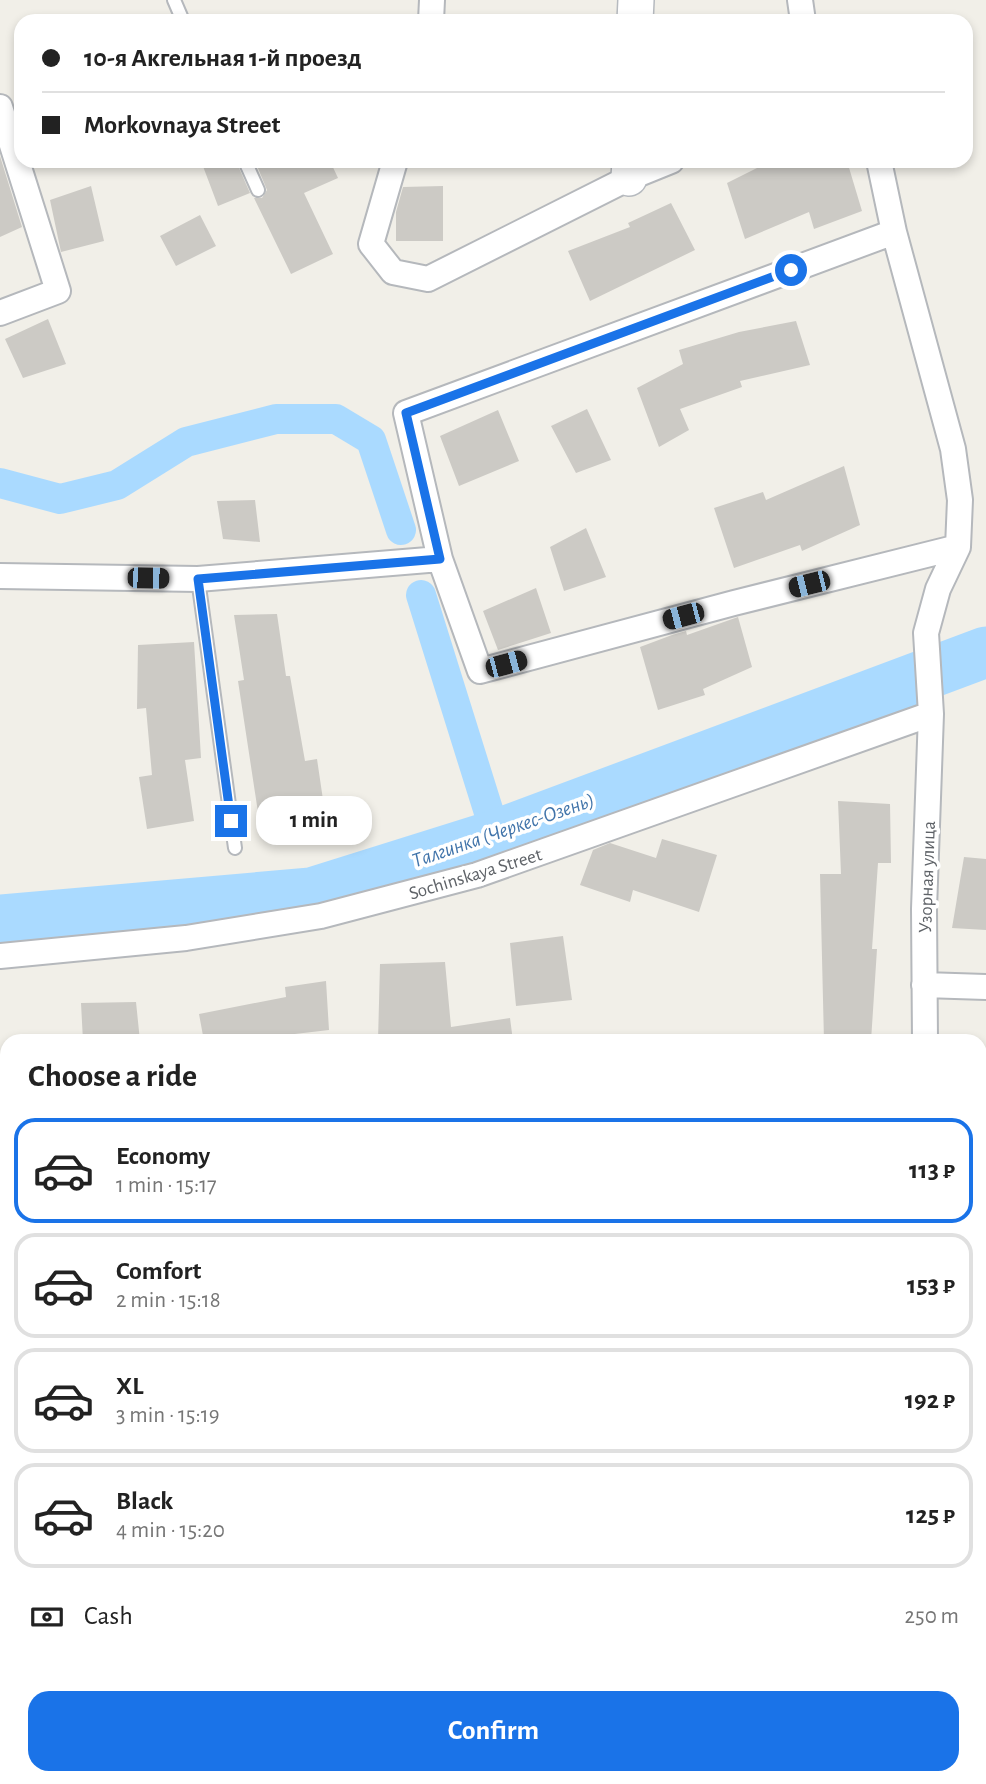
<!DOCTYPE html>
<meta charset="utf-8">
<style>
:root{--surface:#fff;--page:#f2f2f2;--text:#222;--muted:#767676;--line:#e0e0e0;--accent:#1a73e8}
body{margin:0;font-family:"Alegreya Sans",sans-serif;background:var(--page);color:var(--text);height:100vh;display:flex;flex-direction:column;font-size:26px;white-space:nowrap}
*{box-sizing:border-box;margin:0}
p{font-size:23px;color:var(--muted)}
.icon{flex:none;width:38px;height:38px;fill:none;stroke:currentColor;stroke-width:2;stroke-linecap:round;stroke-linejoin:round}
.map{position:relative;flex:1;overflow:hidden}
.sheet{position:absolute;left:0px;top:1034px;width:987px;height:751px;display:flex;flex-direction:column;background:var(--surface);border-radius:21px 21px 0 0;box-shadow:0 4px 10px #0003}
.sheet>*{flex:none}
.banner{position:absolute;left:14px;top:14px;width:959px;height:154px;border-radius:21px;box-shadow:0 4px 10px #0003;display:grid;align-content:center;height:154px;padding:0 28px;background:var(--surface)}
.end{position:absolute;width:32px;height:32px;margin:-16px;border:9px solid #1a73e8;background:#fff;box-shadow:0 0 0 4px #fff}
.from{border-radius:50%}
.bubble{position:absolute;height:49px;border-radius:21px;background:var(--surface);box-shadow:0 4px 10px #0003;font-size:23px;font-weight:700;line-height:49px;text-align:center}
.car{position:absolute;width:21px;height:42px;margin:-21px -10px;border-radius:9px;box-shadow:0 0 5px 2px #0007;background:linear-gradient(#222 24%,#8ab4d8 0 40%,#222 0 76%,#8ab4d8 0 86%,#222 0)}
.banner b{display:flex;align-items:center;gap:24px;height:66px;font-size:26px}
.banner b+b{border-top:2px solid var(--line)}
.banner i{width:18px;height:18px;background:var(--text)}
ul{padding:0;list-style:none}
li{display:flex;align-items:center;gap:21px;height:105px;margin:0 14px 10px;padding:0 14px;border:4px solid var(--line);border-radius:21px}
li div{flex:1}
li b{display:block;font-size:26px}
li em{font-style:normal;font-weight:700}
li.current{border-color:var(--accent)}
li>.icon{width:63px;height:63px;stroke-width:1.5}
h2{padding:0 28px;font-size:32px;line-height:84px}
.pay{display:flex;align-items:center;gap:18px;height:77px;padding:0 28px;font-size:26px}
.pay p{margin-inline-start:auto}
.action{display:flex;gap:14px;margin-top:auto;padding:14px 28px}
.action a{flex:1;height:80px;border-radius:21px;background:var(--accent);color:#fff;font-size:28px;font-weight:700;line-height:80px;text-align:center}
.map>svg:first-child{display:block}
</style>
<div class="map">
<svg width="986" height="1784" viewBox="0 0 986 1784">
<rect width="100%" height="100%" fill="#f1efe8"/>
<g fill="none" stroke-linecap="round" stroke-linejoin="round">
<!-- canal -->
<path stroke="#aadaff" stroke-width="30" d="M0,483L60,499L117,485L186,442L276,419H336L371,440L401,530
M421,595L496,835"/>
<!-- river -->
<path stroke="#aadaff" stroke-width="51" d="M0,920L311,893L496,835L986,652"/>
</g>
<!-- building -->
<path fill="#cccac5" d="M0,156L22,227L0,237Z
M201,161H236L250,193L218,206Z
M255,161H330L338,178L304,193L333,254L291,274L254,198H262L267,190Z
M771,161H847L862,211L814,229L809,212L745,239L727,183Z
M91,186L104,241L61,252L50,200Z
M443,186V241H396V212L403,187Z
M671,203L695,250L590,301L568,251L630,227L628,223Z
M200,215L216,246L176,266L160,236Z
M48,319L66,364L23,378L5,339Z
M796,321L810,365L740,381L742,387L680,409L689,430L659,447L637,388L683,364L679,350L739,332Z
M587,409L611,460L576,473L551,426Z
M498,410L519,461L459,486L440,436Z
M844,466L860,525L802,551L800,545L734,568L714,508L763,492L766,500Z
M255,500L260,542L223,539L217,501Z
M586,528L606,577L564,591L550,547Z
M536,588L551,633L498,650L483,611Z
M277,614L286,676H290L305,761L317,759L326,820L261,832L238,681L244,680L234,615Z
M738,617L752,667L703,689L705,695L658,710L640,647L672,635L686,631L687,635Z
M194,642L201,758L185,760L194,821L147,829L139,777L152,775L146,708L137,709L138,645Z
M838,801L890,804L891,863H878L872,949H877L871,1041H824L820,874H841Z
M662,839L717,855L699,912L633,890L630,902L580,885L593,850L610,843L656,858Z
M964,857L986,859V930L952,928Z
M563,936L572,1000L516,1006L510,943Z
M445,962L451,1027L510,1018L513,1041H378L380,964Z
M326,981L329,1030L252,1039V1041H204L199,1014L286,997L285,987Z
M136,1002L140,1041H83L81,1003Z"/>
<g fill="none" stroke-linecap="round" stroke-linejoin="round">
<defs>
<path id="lane" d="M174,0L183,21
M245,161L258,190
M198,579L235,848"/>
<path id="street" d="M800,0L803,21
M431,21L432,0
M0,107L58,291L0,313
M395,161L371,244L393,272L428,279L629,178L671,161
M879,161L894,232L953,449L960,500L958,547L938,589L926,633L931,714L924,909L925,1041
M894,232L406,413L440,559L480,671L734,603L958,547
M0,576L198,579L440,559
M0,956L186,938L321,916L477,875L931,714
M924,985L986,987
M0,1191H7
M943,1778V1784"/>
<path id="secondary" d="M635,21L636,0
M629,178L630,161"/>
</defs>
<!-- lane casing -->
<use href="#lane" stroke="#b5b8bc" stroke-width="16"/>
<!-- street casing -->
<use href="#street" stroke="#b5b8bc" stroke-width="28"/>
<!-- secondary casing -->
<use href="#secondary" stroke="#b6babf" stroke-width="38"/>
<!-- lane -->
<use href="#lane" stroke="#fff" stroke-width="12"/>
<!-- street -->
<use href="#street" stroke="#fff" stroke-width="24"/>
<!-- secondary -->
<use href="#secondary" stroke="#fff" stroke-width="35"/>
</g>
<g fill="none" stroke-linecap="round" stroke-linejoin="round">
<!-- route -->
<path stroke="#1a73e8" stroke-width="9" d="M231,821L198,579L440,559L406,413L791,270"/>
</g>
<g text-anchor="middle" stroke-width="7" stroke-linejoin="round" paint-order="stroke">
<!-- street labels -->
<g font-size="19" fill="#5f6368" stroke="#fff">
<text transform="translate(475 873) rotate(-17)" y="7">Sochinskaya Street</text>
<text transform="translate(926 877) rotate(-88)" y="7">Узорная улица</text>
</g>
<!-- water labels -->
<g font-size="21" font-style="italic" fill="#4174aa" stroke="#fff">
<text transform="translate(503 830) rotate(-19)" y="7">Талгинка (Черкес-Озень)</text>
</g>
</g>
</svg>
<i class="end from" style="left:791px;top:270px"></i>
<i class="end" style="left:231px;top:821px"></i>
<div class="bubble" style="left:256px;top:796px;width:116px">1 min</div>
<i class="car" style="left:148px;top:578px;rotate:91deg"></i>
<i class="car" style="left:809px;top:584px;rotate:256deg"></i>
<i class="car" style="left:683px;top:616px;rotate:255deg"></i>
<i class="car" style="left:506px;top:664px;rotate:75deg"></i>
<div class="banner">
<b><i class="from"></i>10-я Акгельная 1-й проезд</b>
<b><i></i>Morkovnaya Street</b>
</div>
<section class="sheet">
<h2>Choose a ride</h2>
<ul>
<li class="current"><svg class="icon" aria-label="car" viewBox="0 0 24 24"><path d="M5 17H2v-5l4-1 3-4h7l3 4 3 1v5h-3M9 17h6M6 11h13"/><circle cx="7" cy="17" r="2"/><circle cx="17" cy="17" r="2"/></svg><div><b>Economy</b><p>1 min · 15:17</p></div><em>113 ₽</em></li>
<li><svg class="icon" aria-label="car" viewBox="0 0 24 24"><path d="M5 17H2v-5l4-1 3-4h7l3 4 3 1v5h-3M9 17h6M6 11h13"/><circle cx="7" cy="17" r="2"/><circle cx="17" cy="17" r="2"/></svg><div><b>Comfort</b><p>2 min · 15:18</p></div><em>153 ₽</em></li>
<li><svg class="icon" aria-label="car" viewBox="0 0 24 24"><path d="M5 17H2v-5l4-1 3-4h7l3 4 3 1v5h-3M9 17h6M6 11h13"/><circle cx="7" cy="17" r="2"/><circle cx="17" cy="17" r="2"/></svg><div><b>XL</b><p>3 min · 15:19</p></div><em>192 ₽</em></li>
<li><svg class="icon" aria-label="car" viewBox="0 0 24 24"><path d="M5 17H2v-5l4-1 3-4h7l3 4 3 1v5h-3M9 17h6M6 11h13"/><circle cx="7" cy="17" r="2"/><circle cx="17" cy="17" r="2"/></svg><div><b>Black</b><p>4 min · 15:20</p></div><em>125 ₽</em></li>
</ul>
<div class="pay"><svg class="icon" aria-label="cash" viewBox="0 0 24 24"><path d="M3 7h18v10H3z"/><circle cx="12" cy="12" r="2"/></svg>Cash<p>250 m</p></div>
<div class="action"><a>Confirm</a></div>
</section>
</div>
